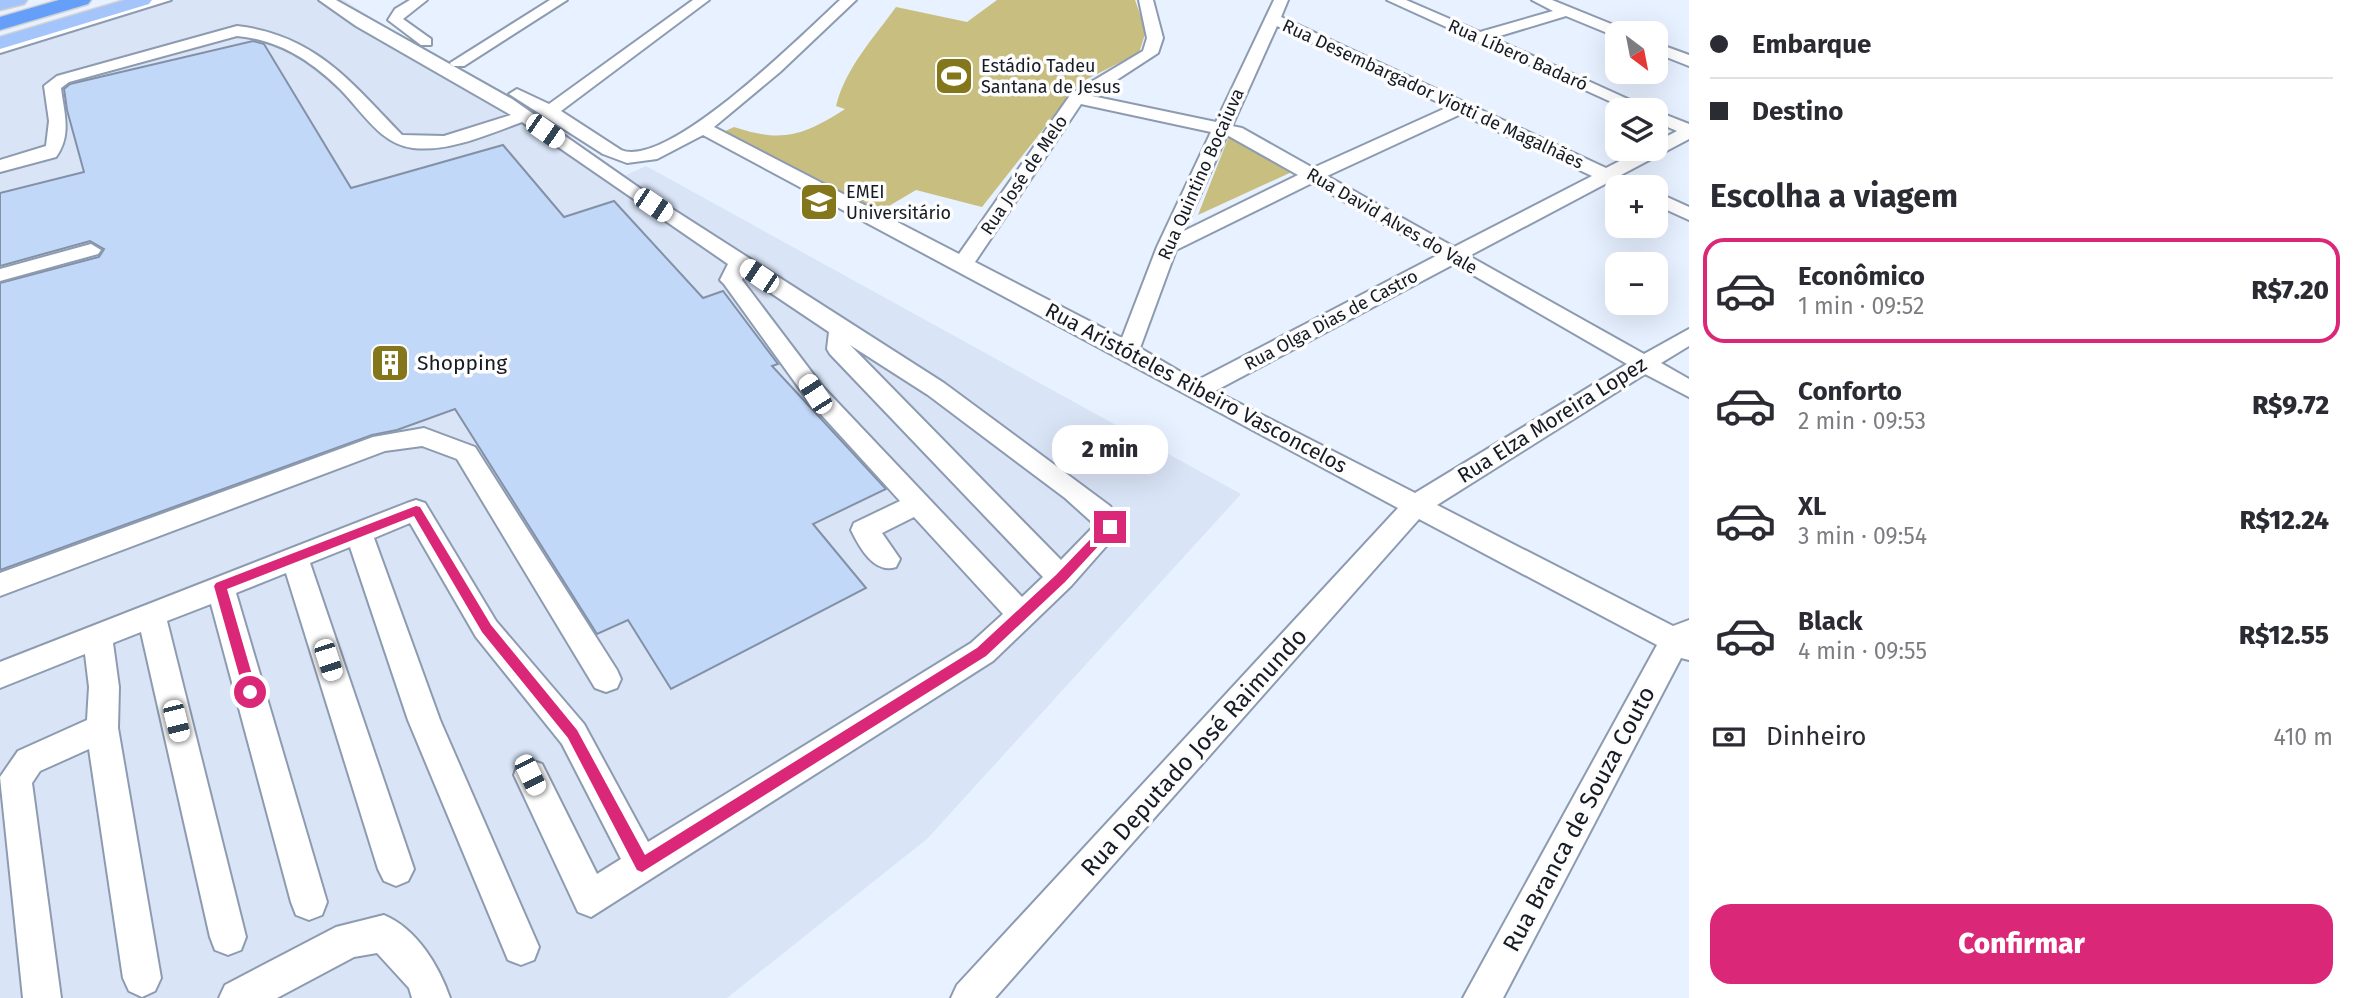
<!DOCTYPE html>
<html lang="pt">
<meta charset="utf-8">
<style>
:root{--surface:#fff;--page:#f7f7f7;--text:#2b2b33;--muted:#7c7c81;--line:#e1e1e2;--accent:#db2777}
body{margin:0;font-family:"Fira Sans",sans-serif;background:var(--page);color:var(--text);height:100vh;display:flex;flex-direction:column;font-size:26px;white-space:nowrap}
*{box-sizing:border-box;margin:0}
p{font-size:23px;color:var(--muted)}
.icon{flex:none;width:38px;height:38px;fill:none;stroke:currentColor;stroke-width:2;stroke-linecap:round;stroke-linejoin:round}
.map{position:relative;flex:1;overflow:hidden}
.panel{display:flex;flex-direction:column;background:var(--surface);width:665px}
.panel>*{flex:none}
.guide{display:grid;align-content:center;height:154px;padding:0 21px;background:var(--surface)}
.needle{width:46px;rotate:148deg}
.controls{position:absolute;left:1605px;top:21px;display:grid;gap:14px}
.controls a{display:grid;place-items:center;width:63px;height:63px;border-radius:14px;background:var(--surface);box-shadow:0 7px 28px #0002;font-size:35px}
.end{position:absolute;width:32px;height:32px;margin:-16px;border:9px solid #db2777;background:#fff;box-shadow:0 0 0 4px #fff}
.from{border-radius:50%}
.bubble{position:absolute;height:49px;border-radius:21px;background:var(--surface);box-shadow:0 7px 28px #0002;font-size:23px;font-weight:800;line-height:49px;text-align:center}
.car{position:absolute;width:21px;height:42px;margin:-21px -10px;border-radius:9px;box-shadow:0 0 5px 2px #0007;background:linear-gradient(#fff 24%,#345 0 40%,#fff 0 76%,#345 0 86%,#fff 0)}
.guide b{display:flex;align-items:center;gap:24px;height:66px;font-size:26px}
.guide b+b{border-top:2px solid var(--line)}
.guide i{width:18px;height:18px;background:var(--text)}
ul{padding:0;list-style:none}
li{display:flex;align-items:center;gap:21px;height:105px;margin:0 14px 10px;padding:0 7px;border:4px solid transparent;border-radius:21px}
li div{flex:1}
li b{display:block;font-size:26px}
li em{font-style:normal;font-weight:800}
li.current{border-color:var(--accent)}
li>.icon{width:63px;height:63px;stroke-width:1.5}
h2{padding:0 21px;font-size:32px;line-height:84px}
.pay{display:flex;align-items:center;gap:18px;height:77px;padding:0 21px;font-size:26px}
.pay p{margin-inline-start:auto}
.action{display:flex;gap:14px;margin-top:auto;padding:14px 21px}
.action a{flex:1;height:80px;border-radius:21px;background:var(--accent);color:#fff;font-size:28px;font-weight:800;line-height:80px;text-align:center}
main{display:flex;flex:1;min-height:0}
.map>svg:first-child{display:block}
</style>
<main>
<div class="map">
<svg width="1689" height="998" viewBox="0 0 1689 998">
<rect width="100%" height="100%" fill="#e7f1ff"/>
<!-- built -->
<path fill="#d9e4f6" d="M169,0H344L620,178L646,166L1241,494L927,839L727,998H0V51Z"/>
<!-- green -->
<path fill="#c7be7f" d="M997,0H1135L1146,31L1139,53L1087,79L1074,90L982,207L916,190L877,213L721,133L734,127C782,143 803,136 845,109L836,106C846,67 873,39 896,7L967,22Z
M1229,136L1294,171L1198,215Z"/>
<!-- building -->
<path fill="#c2d8f9" stroke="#8391a7" stroke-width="2" d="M253,41L264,44L351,188L503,145L564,217L614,201L703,298L723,291L778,364L772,366L886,489L813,524L866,588L671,689L628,620L597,634L455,409L397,430L372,435L0,570V283L99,257L104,249L90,241L0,266V193L84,172L67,110L64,89L70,84Z"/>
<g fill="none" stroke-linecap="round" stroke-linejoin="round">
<defs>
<path id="minor" d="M148,0H171L0,53V43Z
M319,0H336L512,99L638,187L944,383L1110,506L1123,527L1071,586L993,661L591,917L578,912L514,775L518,764L530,760L542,764L597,874L621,859L562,744L476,637L410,523L374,538L440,720L539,947L534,960L521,965L508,960L408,720L350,547L310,563L414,869L408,881L396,886L384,881L378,869L286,573L236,593L327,902L322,915L309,920L296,915L291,902L211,604L167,621L246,937L241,950L228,955L215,950L210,937L141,632L113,643L119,687L118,728L161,978L155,991L142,997L129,991L123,978L89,749L40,771L32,783L61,998H23L0,777L18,751L87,720L89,687L85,654L0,688V662L407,503L416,500L425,503L496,621L584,724L648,842L971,643L1003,614L914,517L882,533L900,559L896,567C874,574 860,548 851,530L854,523L900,501L807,399L724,284L720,280L728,264L522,122C488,134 450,152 413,148C380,144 362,111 340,89C310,60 279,40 237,36L69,82L61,88C64,113 72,135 56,157L0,172V160L46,146L49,121L44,86L57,76L237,26C315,35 351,82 402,135L444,136L511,115L356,26ZM744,275L829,332L827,349L830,354L1043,577L1022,597L823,387L742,280ZM850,345L928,395L1065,498L1095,525L1061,560Z
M410,0H427L403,19L431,39V45H421L388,20L395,9Z
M550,0H567L464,66H452L450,63Z
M693,0H709L561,111L621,150C668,170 805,32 840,0H856L780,72L714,127L959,254L1071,94L1143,51L1147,38L1139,0H1153L1163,38L1158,53L1092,96L1216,122L1274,0H1288L1281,17L1606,168L1643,149H1656V142L1677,131L1656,122V111L1689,124V139L1621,175L1640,187L1617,188L1607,183L1469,256L1644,354L1689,329V346L1661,363L1689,379V397L1645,374L1437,505L1673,626L1689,620V660L1681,658L1503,998H1463L1657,645L1419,519L995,998H951L957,985L1398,508L703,135L657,159L627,163L603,154L509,94L517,89L549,104ZM1277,26L1448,107L1313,168L1242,128L1232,126ZM1081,104L1211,132L1157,247L1122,338L975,262ZM1461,114L1592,176L1454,247L1327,176ZM1227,135L1298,175L1184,231ZM1312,183L1438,255L1196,381L1140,348L1176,250ZM1454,264L1627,364L1415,493L1215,391Z
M1387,0H1406L1480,32L1553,11L1532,0H1552L1626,30L1628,33H1617V37L1566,16L1493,38L1652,110H1629Z
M1656,43L1689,55V66L1656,53Z
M1656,192L1689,207V220L1656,205Z
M91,244L101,250L98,254L0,281V269Z
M424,428L475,447L617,670L621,679L617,688L606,692L595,688L457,459L422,446L385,451L0,596V573L373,437Z
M384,915C417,929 439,966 450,998H412L409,988L377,953L354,957L277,998H219L225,985L336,927Z"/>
<path id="major" d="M0,0H27L24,4L0,10Z
M125,0H152L149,4L0,49V37Z"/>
<path id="highway" d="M59,0H91L88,4L0,30V17Z"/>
</defs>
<!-- minor casing -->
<use href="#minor" stroke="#8d9bb1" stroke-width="4"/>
<!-- major casing -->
<use href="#major" stroke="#d0d1d3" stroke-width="3"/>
<!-- highway casing -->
<use href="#highway" stroke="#d0d1d3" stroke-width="3"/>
<!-- minor -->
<use href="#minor" fill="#fff" fill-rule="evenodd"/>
<!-- major -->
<use href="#major" fill="#a3c5fc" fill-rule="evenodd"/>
<!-- highway -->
<use href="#highway" fill="#659ffa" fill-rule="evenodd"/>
</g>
<!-- route -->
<path fill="#db2777" d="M416,506L420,507L491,625L577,730L645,855L977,648L1056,575L1106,523L1116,527L1065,582L986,656L642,872L637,870L568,738L482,632L414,516L227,589L257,692L250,697L245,696L214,586L216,583Z"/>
<!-- icons -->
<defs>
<symbol id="stadium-square" viewBox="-11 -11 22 22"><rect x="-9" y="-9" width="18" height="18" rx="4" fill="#84771b" stroke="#fdfdfd"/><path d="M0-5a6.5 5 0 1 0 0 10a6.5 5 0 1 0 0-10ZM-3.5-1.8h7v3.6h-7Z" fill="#fff"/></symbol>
<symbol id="school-square" viewBox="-11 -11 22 22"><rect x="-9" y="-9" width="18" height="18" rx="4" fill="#84771b" stroke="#fdfdfd"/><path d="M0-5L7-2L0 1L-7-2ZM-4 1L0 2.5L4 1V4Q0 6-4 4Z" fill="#fff"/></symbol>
<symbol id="building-square" viewBox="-11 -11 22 22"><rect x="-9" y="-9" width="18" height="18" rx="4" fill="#84771b" stroke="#fdfdfd"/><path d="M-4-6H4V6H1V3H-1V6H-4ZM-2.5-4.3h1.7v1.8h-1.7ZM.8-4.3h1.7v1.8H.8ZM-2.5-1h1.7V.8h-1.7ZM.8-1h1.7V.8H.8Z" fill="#fff"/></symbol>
</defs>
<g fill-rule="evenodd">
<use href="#stadium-square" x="932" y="54" width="44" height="44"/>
<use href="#school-square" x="797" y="180" width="44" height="44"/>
<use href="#building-square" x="368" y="341" width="44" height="44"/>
</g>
<g text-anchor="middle" stroke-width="7" stroke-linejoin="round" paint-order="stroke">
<!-- far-street labels -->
<g font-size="18" fill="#151a23" stroke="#fdfdfd">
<text transform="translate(1518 55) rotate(24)" y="6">Rua Líbero Badaró</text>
<text transform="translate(1433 94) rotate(25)" y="6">Rua Desembargador Viotti de Magalhães</text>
<text transform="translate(1201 174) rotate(-66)" y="6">Rua Quintino Bocaiuva</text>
<text transform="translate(1024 175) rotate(-56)" y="6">Rua José de Melo</text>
<text transform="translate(1392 221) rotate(30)" y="6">Rua David Alves do Vale</text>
<text transform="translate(1331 320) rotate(-28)" y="6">Rua Olga Dias de Castro</text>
</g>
<!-- far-poi labels -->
<g font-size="18" fill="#151a23" stroke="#fdfdfd" text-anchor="start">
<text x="981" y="72">Estádio Tadeu<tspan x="981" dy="21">Santana de Jesus</tspan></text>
<text x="846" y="198">EMEI<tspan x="846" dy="21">Universitário</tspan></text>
</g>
<!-- poi labels -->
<g font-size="21" fill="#151a23" stroke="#fdfdfd" text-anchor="start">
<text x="417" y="370">Shopping</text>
</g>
<!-- street labels -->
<g font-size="21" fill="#151a23" stroke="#fdfdfd">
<text transform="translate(1196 388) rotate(28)" y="7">Rua Aristóteles Ribeiro Vasconcelos</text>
<text transform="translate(1552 420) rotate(-32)" y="7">Rua Elza Moreira Lopez</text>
</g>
<!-- near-street labels -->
<g font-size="24" fill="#151a23" stroke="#fdfdfd">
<text transform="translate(1194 752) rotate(-48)" y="8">Rua Deputado José Raimundo</text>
<text transform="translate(1579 819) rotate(-62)" y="8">Rua Branca de Souza Couto</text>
</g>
</g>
</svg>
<div class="controls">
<a><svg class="needle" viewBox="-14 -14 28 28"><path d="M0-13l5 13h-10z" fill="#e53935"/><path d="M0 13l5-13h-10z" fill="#7c7c81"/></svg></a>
<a><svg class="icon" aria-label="layers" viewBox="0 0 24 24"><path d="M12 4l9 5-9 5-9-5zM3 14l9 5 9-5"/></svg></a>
<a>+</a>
<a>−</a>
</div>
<i class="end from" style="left:250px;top:692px"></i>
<i class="end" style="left:1110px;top:527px"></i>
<div class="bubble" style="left:1052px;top:425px;width:116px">2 min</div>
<i class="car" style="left:545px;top:131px;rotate:125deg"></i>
<i class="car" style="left:653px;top:205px;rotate:124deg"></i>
<i class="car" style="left:759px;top:276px;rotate:304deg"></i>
<i class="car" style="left:815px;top:394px;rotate:327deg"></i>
<i class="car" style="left:328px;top:660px;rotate:162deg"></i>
<i class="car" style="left:176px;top:721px;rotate:166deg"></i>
<i class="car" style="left:530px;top:775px;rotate:154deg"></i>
</div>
<section class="panel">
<div class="guide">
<b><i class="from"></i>Embarque</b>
<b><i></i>Destino</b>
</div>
<h2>Escolha a viagem</h2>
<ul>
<li class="current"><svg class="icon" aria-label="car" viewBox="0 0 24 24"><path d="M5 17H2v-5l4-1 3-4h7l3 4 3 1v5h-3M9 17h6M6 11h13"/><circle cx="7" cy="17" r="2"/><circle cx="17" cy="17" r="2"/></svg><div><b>Econômico</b><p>1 min · 09:52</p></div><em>R$7.20</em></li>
<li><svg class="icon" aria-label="car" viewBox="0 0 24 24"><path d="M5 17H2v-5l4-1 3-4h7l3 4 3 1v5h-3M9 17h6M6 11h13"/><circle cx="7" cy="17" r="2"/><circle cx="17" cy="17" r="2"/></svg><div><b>Conforto</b><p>2 min · 09:53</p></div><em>R$9.72</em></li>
<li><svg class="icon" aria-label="car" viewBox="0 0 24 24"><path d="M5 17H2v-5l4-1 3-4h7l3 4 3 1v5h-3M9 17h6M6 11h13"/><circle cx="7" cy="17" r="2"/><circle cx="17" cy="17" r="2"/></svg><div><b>XL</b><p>3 min · 09:54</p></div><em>R$12.24</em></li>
<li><svg class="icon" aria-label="car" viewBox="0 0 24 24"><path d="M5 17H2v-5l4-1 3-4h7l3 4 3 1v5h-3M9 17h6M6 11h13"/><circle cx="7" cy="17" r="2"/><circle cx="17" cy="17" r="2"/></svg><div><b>Black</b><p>4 min · 09:55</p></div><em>R$12.55</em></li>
</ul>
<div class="pay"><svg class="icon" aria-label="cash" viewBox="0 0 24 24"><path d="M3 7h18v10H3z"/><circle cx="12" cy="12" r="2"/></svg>Dinheiro<p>410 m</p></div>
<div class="action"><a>Confirmar</a></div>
</section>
</main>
